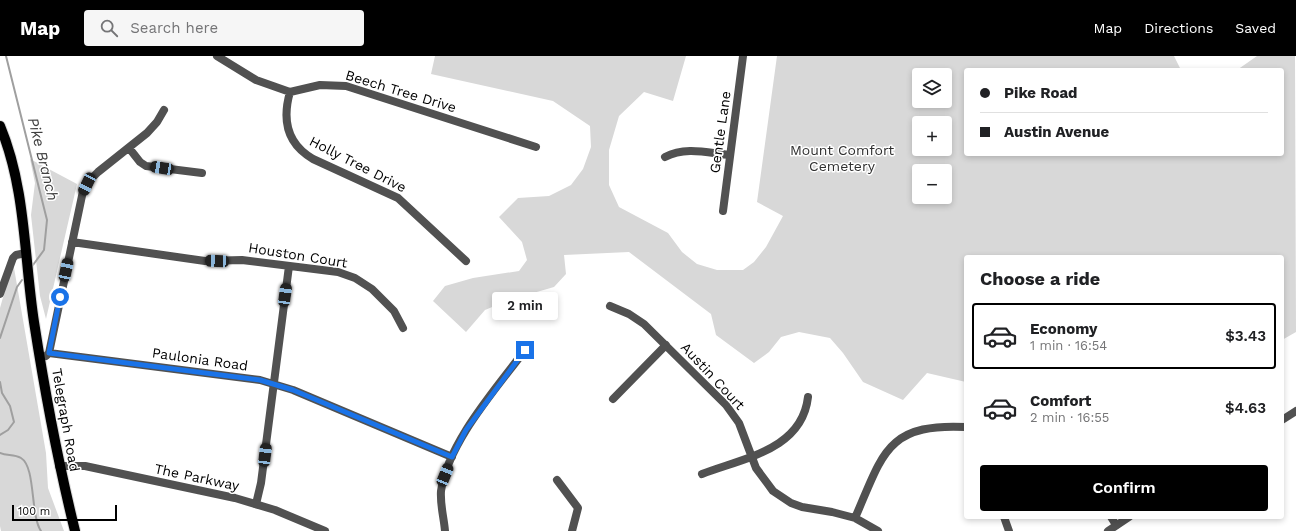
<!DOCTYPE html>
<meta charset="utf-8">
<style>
:root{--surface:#fff;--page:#f6f6f6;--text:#202124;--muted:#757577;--line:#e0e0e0;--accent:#000}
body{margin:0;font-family:"Work Sans",sans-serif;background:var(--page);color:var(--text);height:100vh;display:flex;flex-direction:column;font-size:15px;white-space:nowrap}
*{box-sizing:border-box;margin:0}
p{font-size:13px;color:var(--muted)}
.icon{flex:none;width:22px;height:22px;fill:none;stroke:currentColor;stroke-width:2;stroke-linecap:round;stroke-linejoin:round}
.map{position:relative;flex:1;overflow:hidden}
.sheet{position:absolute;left:964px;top:199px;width:320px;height:264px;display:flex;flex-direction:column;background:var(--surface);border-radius:4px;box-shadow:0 2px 6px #0003}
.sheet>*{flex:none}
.banner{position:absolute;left:964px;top:12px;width:320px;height:88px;border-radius:4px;box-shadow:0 2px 6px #0003;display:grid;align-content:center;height:88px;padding:0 16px;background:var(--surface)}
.buttons{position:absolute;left:912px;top:12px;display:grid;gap:8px}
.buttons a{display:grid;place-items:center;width:40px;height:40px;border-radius:4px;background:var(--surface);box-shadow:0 2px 6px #0003;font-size:20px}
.scale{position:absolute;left:12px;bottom:10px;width:105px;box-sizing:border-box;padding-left:4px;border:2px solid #000;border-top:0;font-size:11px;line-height:14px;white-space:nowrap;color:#000;-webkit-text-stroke:3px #fff;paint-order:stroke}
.end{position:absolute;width:18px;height:18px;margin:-9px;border:5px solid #1a73e8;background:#fff;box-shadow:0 0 0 2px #fff}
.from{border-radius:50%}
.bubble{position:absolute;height:28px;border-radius:4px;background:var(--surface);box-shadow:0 2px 6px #0003;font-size:13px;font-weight:600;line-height:28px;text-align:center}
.car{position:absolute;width:12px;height:24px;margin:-12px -6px;border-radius:5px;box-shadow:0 0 3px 1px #0007;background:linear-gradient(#222 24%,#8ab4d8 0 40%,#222 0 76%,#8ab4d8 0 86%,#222 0)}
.banner b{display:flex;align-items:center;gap:14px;height:38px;font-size:15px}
.banner b+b{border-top:1px solid var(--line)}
.banner i{width:10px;height:10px;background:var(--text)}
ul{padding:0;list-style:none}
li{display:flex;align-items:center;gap:12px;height:66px;margin:0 8px 6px;padding:0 8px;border:2px solid transparent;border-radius:4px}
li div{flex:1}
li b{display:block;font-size:15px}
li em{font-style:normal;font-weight:600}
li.on{border-color:var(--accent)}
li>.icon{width:36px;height:36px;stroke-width:1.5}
h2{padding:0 16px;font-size:18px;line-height:48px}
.action{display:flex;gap:8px;margin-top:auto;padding:8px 16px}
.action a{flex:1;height:46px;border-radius:4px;background:var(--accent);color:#fff;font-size:16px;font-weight:600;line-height:46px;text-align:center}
header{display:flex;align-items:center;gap:24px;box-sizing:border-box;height:56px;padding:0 20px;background:var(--accent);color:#fff}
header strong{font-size:19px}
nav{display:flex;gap:22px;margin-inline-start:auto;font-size:14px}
.search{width:280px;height:36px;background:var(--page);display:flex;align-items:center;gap:10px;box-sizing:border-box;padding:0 14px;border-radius:4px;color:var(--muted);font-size:15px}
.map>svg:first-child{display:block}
</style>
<header>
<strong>Map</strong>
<div class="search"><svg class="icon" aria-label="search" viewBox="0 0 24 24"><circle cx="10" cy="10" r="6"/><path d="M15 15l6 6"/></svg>Search here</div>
<nav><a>Map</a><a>Directions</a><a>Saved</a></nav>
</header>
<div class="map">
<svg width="1296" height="475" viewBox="0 0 1296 475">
<rect width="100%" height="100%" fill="#fff"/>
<!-- green -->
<path fill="#d8d8d8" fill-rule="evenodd" d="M435,0H686L673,45L644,36L619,60L609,94V129L619,151L668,177L682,196L697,208L717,214H743L754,206L766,191L783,160L757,146L777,0H1174L1181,14H966V98H1282V14H1237L1257,0H1295L1296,276L1282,284V201H966V326L927,317L903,344L863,326L843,297L830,282L799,276L781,281L769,296L754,307L716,279L711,258L629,196L564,199L566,218L554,231L509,244L485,254L466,276L433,245L445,230L473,222L519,215L527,204L522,186L499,161L518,142L549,140L571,129L583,113L591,91L590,70L553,45L431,18ZM919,19H945V45H919ZM919,67H945V93H919ZM919,115H945V141H919Z
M30,103L77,128L46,263L40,240L31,159L35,127Z
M13,206L46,397L48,432L64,475H1L0,470V252Z"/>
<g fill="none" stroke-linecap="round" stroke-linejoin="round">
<!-- stream -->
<path stroke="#9f9f9f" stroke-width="2" d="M6,0L47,164L44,194L33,209
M0,282L17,231L22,224
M0,326L2,337L10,350L14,366L8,374L0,379
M0,397C7,400 14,398 21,402C36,411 30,459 41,475"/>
<defs>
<path id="primary" d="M0,70C26,132 24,201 34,266C45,337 58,406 75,475"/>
</defs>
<!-- primary casing -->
<use href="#primary" stroke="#dbdbdb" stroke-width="12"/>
<!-- minor -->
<path stroke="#515151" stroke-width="8" d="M217,0L256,24L290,36L320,29L346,30L536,91
M290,36C282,64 287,88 313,103L398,142L466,205
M129,92L140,106L146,110L202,117
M665,101C686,90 708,97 730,99
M723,155L743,0
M72,186L205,205L242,204L338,216L355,222L372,233L394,255L403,272
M0,238L13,202L16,199L26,197
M610,250L629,258L644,268L726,349L739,367L756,412L773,435L791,447L802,451L832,456L855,462L878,475
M49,297L260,324L293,334L452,401
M46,300L49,297L83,135L91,123L98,116L147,77L157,66L164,54
M613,343L666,289
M702,418C743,402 802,394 808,341
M557,424L578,452L572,475
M256,448L261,427L289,210
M1004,461L1009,475
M1111,461L1116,469
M855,462C883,398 886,367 966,371
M445,475C444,462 440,449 441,435C448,386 496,333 525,294"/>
<!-- tertiary -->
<path stroke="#515151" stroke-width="8" d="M1282,364L1296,355
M59,410H85L235,442L275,454L325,475
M1108,475L1129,461"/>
<!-- primary -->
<use href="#primary" stroke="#000" stroke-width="10"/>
</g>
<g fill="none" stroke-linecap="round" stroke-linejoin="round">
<!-- route -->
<path stroke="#1a73e8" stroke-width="5" d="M60,241L49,297L260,324L293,334L452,401L466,374L525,294"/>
</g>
<g text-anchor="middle" stroke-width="3" stroke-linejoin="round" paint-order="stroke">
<!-- street labels -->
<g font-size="14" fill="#000" stroke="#fff">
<text transform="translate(401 35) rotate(17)" y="5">Beech Tree Drive</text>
<text transform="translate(720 76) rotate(-82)" y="5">Gentle Lane</text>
<text transform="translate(358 108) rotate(27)" y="5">Holly Tree Drive</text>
<text transform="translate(298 199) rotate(9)" y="5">Houston Court</text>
<text transform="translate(200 303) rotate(8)" y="5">Paulonia Road</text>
<text transform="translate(713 320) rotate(47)" y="5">Austin Court</text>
<text transform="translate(66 364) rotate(80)" y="5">Telegraph Road</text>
<text transform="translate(197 421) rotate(12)" y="5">The Parkway</text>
</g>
<!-- park labels -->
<g font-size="14" fill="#2f2f2f" stroke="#fff">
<text x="842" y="99">Mount Comfort<tspan x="842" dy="16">Cemetery</tspan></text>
</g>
<!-- water labels -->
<g font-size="15" font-style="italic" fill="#404040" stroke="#fff">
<text transform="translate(43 103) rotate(76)" y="5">Pike Branch</text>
</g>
</g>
</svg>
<div class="buttons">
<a><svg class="icon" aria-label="layers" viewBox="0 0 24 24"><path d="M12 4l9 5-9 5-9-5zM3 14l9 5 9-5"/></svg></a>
<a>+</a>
<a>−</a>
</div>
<div class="scale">100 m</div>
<i class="end from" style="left:60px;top:241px"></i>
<i class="end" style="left:525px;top:294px"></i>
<div class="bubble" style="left:492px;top:236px;width:66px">2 min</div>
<i class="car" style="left:162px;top:112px;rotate:279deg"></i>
<i class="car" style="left:87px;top:128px;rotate:206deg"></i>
<i class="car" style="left:217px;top:205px;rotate:272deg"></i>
<i class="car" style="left:66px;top:214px;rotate:12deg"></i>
<i class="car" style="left:285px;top:239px;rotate:8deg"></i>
<i class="car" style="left:265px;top:399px;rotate:7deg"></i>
<i class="car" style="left:445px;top:419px;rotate:22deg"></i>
<div class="banner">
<b><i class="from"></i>Pike Road</b>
<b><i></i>Austin Avenue</b>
</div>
<section class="sheet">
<h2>Choose a ride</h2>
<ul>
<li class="on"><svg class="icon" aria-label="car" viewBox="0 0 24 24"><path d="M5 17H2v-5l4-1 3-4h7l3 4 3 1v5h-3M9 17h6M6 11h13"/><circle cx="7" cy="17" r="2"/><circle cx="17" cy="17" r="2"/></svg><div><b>Economy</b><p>1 min · 16:54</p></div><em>$3.43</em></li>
<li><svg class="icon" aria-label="car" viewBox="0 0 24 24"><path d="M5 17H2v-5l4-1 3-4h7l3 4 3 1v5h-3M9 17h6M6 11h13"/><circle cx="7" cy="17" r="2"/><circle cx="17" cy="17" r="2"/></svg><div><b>Comfort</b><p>2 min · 16:55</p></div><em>$4.63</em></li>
</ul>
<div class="action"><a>Confirm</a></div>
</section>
</div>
